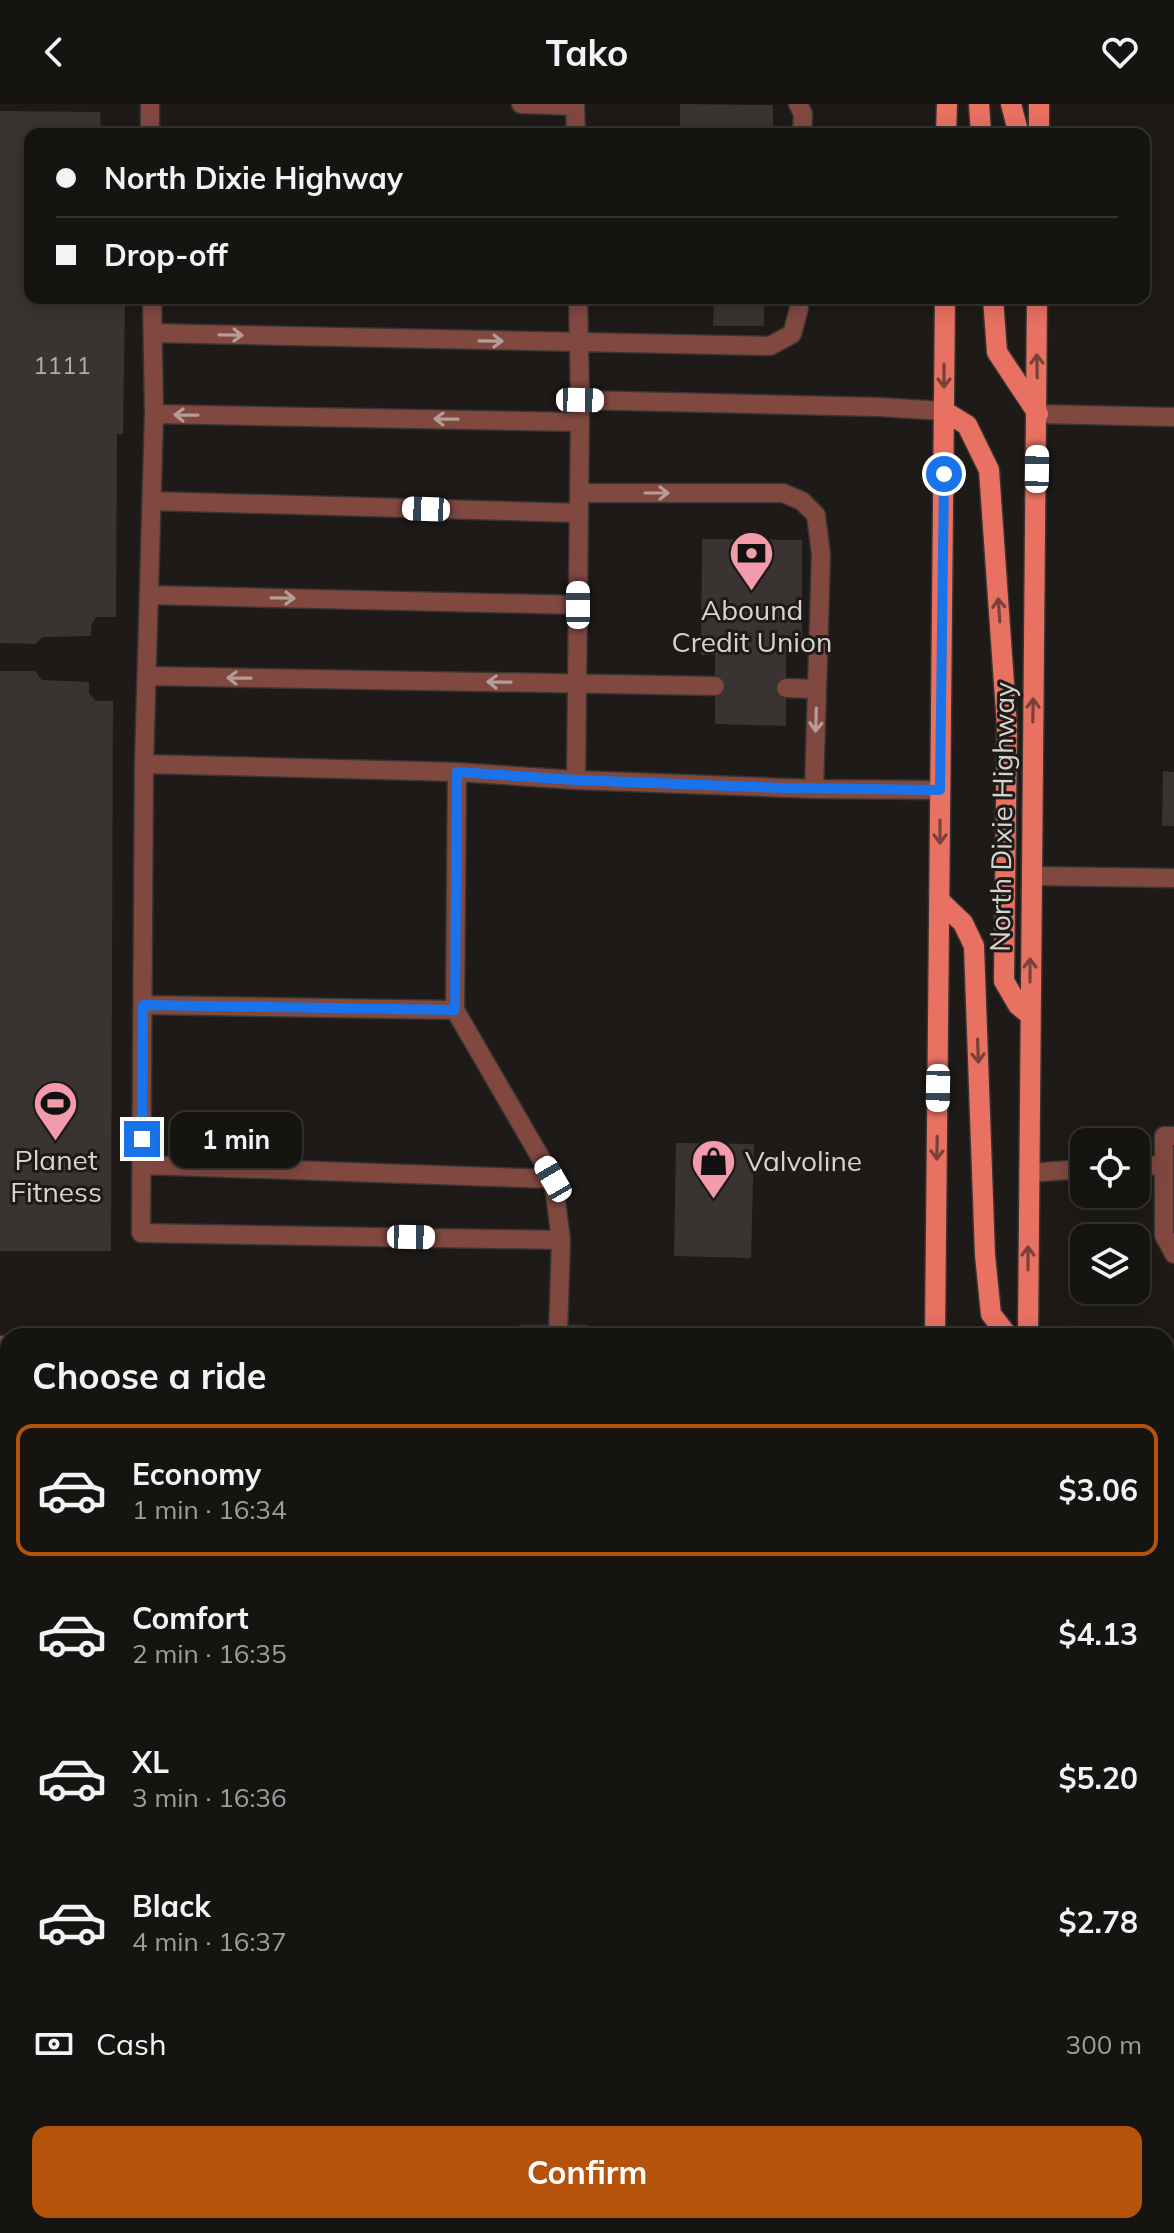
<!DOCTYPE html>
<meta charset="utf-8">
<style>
:root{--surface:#161411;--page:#23211f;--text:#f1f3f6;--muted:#9e9e9f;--line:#353331;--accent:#b45309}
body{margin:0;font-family:Mulish,sans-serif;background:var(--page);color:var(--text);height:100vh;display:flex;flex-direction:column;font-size:30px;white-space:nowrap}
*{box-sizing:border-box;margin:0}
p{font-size:26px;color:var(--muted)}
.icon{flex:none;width:44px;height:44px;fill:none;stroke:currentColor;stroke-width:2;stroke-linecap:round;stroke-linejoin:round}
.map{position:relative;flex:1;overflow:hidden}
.panel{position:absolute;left:0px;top:1224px;width:1174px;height:906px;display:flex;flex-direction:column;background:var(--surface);border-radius:24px 24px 0 0;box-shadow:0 4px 20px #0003,0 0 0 2px var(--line)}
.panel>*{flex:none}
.guide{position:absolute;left:24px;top:24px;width:1126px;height:176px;border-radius:16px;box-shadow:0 4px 20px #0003,0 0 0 2px var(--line);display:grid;align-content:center;height:176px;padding:0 32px;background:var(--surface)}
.buttons{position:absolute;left:1070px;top:1024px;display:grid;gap:16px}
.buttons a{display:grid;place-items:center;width:80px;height:80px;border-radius:16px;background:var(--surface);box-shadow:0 4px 20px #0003,0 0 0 2px var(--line);font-size:40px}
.end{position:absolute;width:36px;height:36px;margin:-18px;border:10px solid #1a73e8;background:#fff;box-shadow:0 0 0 4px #fff}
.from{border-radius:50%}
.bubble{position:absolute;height:56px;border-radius:16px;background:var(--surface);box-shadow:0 4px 20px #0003,0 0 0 2px var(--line);font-size:26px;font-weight:700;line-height:56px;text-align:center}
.car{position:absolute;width:24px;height:48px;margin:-24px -12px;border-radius:10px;box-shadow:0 0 6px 2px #0007;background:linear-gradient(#fff 24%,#345 0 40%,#fff 0 76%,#345 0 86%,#fff 0)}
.guide b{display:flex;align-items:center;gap:28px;height:76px;font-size:30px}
.guide b+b{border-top:2px solid var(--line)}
.guide i{width:20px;height:20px;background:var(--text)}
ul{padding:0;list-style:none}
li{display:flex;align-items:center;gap:24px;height:132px;margin:0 16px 12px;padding:0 16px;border:4px solid transparent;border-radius:16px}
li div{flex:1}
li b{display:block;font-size:30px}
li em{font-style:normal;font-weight:700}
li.on{border-color:var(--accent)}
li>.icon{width:72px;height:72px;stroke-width:1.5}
h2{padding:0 32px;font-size:36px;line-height:96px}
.pay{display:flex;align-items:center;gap:20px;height:88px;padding:0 32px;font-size:30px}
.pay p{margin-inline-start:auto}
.button{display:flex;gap:16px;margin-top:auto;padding:16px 32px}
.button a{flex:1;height:92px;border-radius:16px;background:var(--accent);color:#fff;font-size:32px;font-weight:700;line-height:92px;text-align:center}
header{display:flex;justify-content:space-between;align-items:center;height:104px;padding:0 32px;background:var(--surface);font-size:36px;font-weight:700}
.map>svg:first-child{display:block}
</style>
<header><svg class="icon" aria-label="back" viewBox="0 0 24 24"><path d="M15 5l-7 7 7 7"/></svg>Tako<svg class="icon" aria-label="heart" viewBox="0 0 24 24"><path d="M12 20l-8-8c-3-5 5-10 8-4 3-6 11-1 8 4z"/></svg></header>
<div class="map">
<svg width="1174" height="2129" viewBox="0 0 1174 2129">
<rect width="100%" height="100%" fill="#1d1a17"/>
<!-- building -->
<path fill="#393432" d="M680,0L773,1V30H680Z
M0,7L100,8L101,25L104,26V30H30V194H125L123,330H117L116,513H96L91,522V532L42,533L36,540L0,539Z
M714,194H764V222H713Z
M702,435L802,436V540H786V622L715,620V551H701Z
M0,567H35L42,576L89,578V589L96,597H113L111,1147H0Z
M1163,667L1174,668V722H1162Z
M676,1039L754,1040L751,1154L674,1152Z
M0,1499H8V2024H0Z
M551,2122H720V2129H551Z"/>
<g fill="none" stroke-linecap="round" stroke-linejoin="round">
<defs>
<path id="service" d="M521,0L575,2L576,30
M798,0L803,10L802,30
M150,30V0
M152,194L154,310L144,660L141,1129L561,1136
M578,194L580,296L879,303L944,307
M153,229L770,242L792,230L799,204V194
M154,310L580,318
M1038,310L1174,313
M579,389H783L802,397L816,411L821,451L814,685
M152,397L579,409
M149,491L578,501
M147,572L715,582
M786,584L817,585
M144,660L457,668
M576,676L580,307
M1031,772L1174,774
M143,901L455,906
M142,1061L553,1075
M1164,1061V1032H1174
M1136,1062L1164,1061V1131L1174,1150
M1028,1069L1084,1065
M558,1231L561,1136L553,1075L455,906L457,668L576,676L814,685L940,686
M0,1451H8
M407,2129V2122
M500,2129V2122
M755,2129V2122"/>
<path id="minor" d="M523,1232H583
M0,1242H8
M1166,1266H1174
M0,1275H8"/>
<path id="primary" d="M979,0L981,30
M1011,0L1018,27L1021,30
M946,30L947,0
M1039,30V0
M993,194L997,248L1038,310
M944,307L967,321L989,366L1007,622L1004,877L1018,901L1030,911
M940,797L963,819L974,842L985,1151L991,1210L1008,1232
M935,1232L945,194
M1028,1232L1037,194"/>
<path id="trunk" d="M1166,1928L1174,1933
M1166,2017L1174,2015
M1166,2089L1174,2087
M925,2129V2122
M1020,2129V2122"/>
</defs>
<!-- service casing -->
<use href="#service" stroke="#373431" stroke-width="21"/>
<!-- minor casing -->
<use href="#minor" stroke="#373431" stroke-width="23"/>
<!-- primary casing -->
<use href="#primary" stroke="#373431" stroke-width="23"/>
<!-- trunk casing -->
<use href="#trunk" stroke="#373431" stroke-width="25"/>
<!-- service -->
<use href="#service" stroke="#814840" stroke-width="18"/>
<!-- minor -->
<use href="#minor" stroke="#814840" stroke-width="20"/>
<!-- primary -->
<use href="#primary" stroke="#e87162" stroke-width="20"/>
<!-- trunk -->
<use href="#trunk" stroke="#ec8577" stroke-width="22"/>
</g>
<!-- one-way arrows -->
<defs><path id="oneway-shaft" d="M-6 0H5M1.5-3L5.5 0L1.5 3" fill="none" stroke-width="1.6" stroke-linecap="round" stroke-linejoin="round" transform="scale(2)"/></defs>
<g stroke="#b49c97">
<use href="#oneway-shaft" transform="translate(231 231) rotate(1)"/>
<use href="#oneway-shaft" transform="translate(491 237) rotate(1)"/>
<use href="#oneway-shaft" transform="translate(186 311) rotate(-179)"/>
<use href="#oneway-shaft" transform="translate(446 315) rotate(-179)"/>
<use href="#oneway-shaft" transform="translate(657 389)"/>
<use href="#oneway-shaft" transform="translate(283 494) rotate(1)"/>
<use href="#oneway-shaft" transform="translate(239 574) rotate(-179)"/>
<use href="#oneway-shaft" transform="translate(499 578) rotate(-179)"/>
<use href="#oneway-shaft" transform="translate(816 616) rotate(92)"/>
</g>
<g stroke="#784139">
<use href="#oneway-shaft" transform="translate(1037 262) rotate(-91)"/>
<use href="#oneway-shaft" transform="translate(944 272) rotate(90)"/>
<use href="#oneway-shaft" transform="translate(999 506) rotate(-94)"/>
<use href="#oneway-shaft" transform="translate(1033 606) rotate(-89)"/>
<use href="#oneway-shaft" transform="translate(940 728) rotate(90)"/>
<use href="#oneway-shaft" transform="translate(1030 866) rotate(-90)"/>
<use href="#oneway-shaft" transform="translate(978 947) rotate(88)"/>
<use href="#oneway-shaft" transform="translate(937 1044) rotate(91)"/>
<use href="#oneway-shaft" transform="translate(1028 1154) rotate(-90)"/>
</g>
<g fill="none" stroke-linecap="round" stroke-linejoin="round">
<!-- route -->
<path stroke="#1a73e8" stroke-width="10" d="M142,1035L143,901L455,906L457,668L576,676L784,684L940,686L944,370"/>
</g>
<!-- icons -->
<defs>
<symbol id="bank-pin" viewBox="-11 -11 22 30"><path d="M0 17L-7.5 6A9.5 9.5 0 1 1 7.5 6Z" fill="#f39aab" stroke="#1d1a17"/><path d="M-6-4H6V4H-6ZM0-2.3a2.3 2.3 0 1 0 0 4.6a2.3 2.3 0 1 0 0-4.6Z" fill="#111"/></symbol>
<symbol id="stadium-pin" viewBox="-11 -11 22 30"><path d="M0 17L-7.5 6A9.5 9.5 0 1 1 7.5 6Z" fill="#f39aab" stroke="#1d1a17"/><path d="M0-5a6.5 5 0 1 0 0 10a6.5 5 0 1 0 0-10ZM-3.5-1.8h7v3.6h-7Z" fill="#111"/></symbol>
<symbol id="shop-pin" viewBox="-11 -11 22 30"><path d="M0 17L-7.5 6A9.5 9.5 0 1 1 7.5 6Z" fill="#f39aab" stroke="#1d1a17"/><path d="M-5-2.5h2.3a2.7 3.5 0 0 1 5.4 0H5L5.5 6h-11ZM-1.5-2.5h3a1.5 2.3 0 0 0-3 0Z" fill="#111"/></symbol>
</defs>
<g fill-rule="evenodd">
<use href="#bank-pin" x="726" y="424" width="51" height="69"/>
<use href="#stadium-pin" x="30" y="974" width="51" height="69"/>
<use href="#shop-pin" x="688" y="1032" width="51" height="69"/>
</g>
<g text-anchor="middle" stroke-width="6" stroke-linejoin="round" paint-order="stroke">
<!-- number labels -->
<g font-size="24" fill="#afaca9">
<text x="62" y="270">1111</text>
</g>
<!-- poi labels -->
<g font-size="28" fill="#d6d4d1" stroke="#1d1a17">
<text x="752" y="516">Abound<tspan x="752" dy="32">Credit Union</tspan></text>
<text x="56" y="1066">Planet<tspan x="56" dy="32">Fitness</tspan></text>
<text x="745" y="1067" text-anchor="start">Valvoline</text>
</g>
<!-- street labels -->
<g font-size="28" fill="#d6d4d1" stroke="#1d1a17">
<text transform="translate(1002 713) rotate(-89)" y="10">North Dixie Highway</text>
</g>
</g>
</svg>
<div class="buttons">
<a><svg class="icon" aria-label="locate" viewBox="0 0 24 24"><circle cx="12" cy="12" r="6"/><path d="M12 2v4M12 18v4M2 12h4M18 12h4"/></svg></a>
<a><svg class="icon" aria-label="layers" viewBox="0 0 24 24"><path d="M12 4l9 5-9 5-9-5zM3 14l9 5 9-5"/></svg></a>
</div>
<i class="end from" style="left:944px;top:370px"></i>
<i class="end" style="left:142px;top:1035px"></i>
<div class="bubble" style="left:170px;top:1008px;width:132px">1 min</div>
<i class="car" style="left:580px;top:296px;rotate:91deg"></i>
<i class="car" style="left:1037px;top:365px;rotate:1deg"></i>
<i class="car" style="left:426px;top:405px;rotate:272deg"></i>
<i class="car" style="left:578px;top:501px;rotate:0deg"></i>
<i class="car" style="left:938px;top:984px;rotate:181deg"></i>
<i class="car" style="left:553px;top:1075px;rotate:330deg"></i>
<i class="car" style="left:411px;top:1133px;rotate:91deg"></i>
<div class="guide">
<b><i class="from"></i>North Dixie Highway</b>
<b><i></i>Drop-off</b>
</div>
<section class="panel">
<h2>Choose a ride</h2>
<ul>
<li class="on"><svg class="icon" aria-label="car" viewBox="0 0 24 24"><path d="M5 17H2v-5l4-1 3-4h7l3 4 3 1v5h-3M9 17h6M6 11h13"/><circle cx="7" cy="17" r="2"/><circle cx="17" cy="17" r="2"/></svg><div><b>Economy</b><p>1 min · 16:34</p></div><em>$3.06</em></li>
<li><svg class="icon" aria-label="car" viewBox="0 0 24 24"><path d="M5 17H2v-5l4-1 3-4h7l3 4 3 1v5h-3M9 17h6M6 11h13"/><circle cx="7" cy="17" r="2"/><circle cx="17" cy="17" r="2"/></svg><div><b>Comfort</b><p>2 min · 16:35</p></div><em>$4.13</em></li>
<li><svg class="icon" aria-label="car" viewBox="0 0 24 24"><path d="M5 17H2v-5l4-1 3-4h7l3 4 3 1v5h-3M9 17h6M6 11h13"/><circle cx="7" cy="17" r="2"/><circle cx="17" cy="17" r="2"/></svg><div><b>XL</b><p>3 min · 16:36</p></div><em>$5.20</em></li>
<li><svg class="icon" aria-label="car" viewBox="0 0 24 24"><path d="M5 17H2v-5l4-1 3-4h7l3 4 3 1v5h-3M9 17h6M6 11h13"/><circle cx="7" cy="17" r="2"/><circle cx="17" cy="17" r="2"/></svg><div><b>Black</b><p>4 min · 16:37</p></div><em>$2.78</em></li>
</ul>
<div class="pay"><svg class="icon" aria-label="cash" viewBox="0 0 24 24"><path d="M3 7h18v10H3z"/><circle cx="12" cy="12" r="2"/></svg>Cash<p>300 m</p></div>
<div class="button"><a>Confirm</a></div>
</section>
</div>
